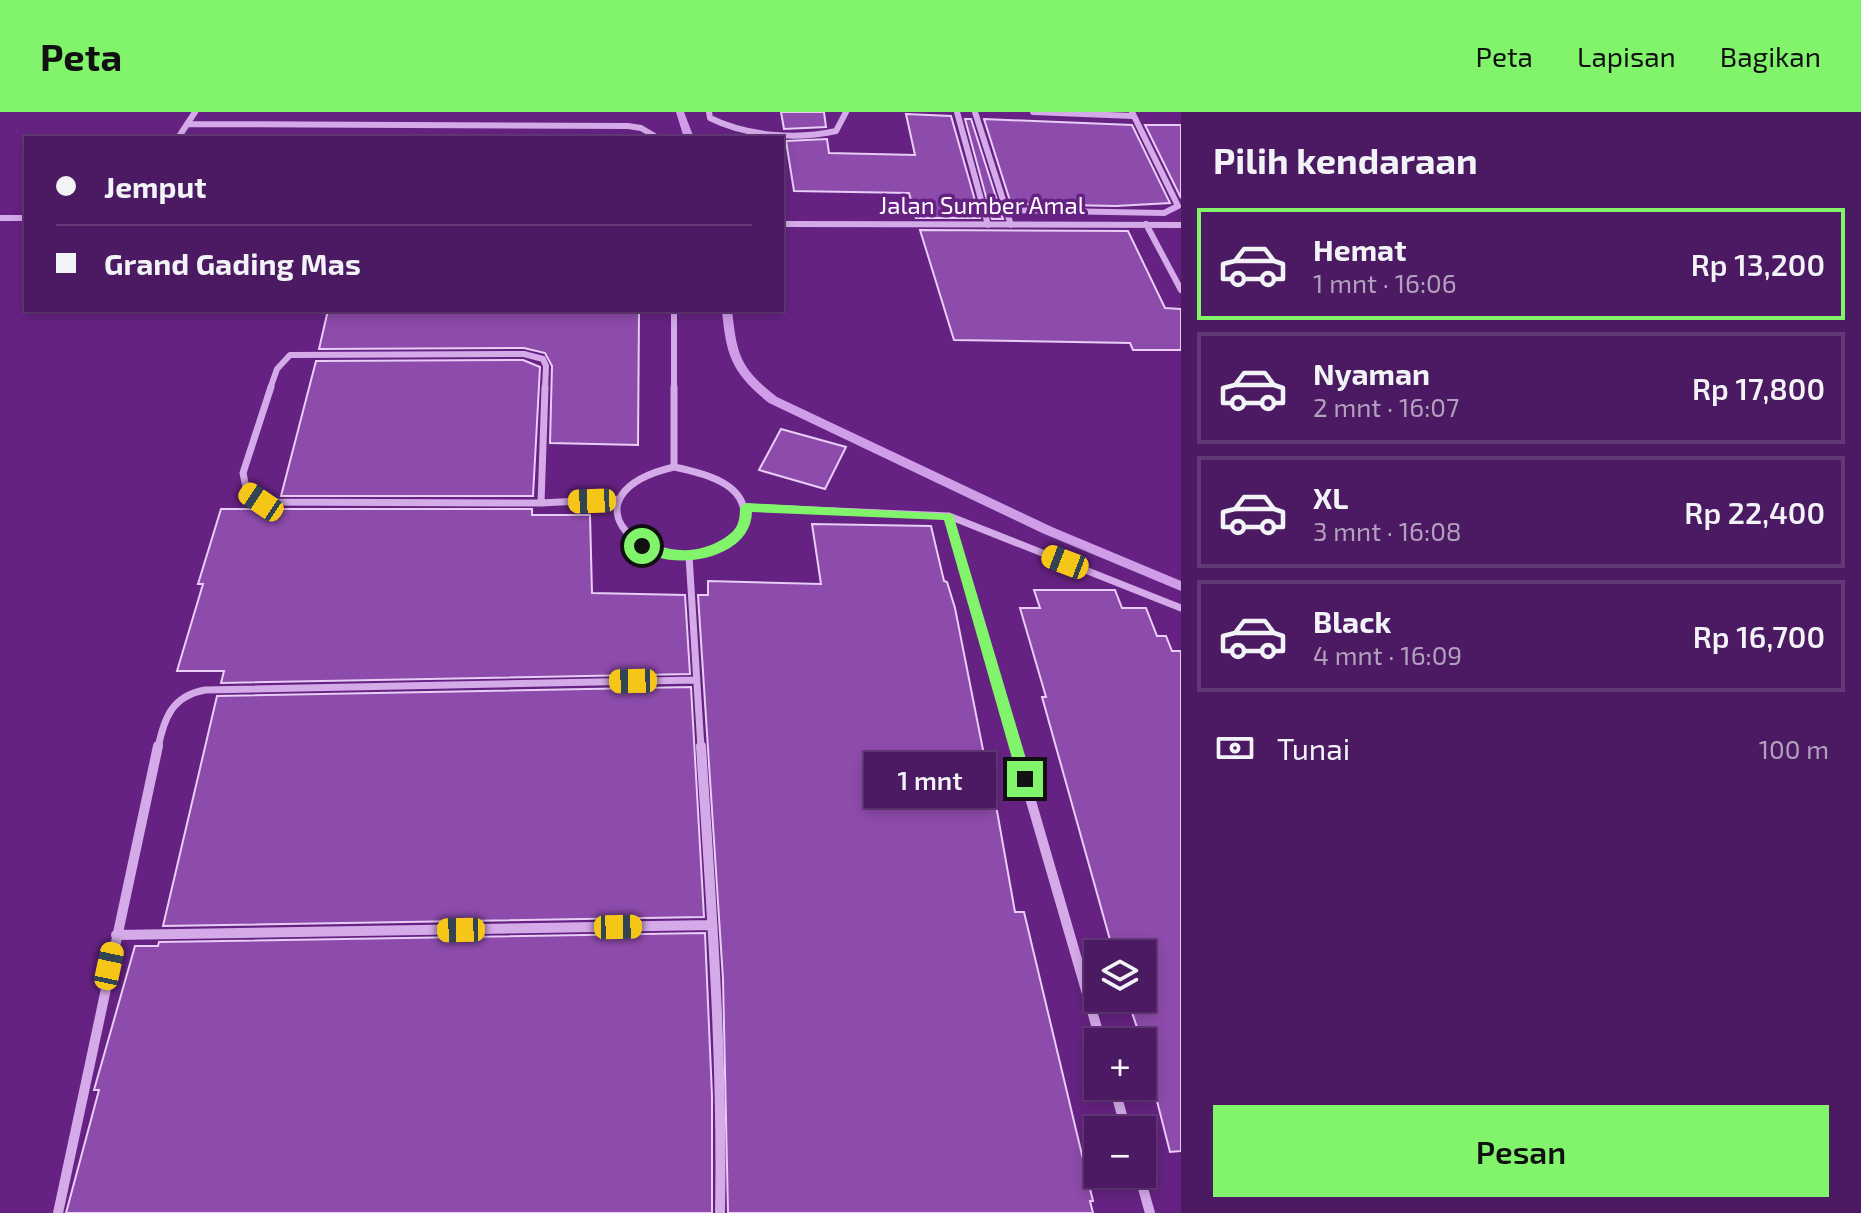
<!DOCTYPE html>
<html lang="id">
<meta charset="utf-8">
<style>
:root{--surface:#4c1a62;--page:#532368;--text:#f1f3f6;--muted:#b2a1be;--line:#633877;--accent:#81f46c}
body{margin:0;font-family:"Exo 2",sans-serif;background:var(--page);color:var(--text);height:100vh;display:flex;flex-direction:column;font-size:30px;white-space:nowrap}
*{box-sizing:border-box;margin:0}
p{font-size:26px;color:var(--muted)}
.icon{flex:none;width:44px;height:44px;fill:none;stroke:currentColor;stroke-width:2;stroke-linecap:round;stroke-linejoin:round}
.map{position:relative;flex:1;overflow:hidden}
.details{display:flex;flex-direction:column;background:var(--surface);width:680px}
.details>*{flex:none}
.guide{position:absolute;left:24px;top:24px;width:760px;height:176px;border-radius:0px;box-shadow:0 4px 12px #0003,0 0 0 2px var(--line);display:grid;align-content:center;height:176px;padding:0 32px;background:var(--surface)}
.tools{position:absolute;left:1084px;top:828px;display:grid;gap:16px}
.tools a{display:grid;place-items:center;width:72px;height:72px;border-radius:0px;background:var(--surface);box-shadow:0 4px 12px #0003,0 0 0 2px var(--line);font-size:40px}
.end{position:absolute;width:36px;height:36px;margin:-18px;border:10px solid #81f46c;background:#111;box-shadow:0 0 0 4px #111}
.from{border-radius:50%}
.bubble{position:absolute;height:56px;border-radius:0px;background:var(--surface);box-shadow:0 4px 12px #0003,0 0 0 2px var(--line);font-size:26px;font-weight:600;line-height:56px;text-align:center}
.car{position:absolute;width:24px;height:48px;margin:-24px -12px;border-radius:10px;box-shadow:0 0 6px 2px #0007;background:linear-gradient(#f5c518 24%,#345 0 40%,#f5c518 0 76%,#345 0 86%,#f5c518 0)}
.guide b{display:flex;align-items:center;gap:28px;height:76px;font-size:30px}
.guide b+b{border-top:2px solid var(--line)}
.guide i{width:20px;height:20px;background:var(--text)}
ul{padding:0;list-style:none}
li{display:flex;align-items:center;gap:24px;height:112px;margin:0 16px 12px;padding:0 16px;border:4px solid var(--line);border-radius:0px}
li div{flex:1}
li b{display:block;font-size:30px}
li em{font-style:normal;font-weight:600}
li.active{border-color:var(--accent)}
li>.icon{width:72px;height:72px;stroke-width:1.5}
h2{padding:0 32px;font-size:36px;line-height:96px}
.pay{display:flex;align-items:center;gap:20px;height:88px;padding:0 32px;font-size:30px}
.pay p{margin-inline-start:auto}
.button{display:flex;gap:16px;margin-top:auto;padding:16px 32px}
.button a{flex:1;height:92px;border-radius:0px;background:var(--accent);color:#111;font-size:32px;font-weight:600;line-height:92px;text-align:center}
header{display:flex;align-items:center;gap:48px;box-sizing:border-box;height:112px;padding:0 40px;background:var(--accent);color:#111}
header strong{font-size:38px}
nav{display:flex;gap:44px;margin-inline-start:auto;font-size:28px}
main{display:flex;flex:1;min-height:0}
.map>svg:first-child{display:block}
</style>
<header>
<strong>Peta</strong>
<nav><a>Peta</a><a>Lapisan</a><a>Bagikan</a></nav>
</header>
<main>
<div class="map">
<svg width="1181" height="1101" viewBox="0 0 1181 1101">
<rect width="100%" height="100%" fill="#652282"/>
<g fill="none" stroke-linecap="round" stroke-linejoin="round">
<!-- stream -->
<path fill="#d09de9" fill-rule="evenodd" d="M676,0H684L694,26H684Z
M722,198H732C737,244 740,256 777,285L1052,415L1181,469V479L1042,421L769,291C732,261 726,244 722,198Z"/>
</g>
<!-- building -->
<path fill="#8d4bab" stroke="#e9cdf6" stroke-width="2" d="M781,0H824L826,15L784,17Z
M906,2L951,4L980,106H916L909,81L794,79L786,29L827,27L829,41L915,43Z
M965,7H971L1003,107H992Z
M984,7L1132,13L1170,91L1116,94L1011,92Z
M1145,13H1181V86Z
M920,118L1128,119L1165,196L1181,197V238H1133L1130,231L954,228Z
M328,198H639L638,333L550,331L552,254L545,241L524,236L319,237Z
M523,248L540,255L533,384H281L316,249Z
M781,317L846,335L825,377L759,358Z
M221,397H532V403H590L592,481L685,483L690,562L221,571L224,559H177L203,472H198Z
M812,412L931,414L944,469L947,470L955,496L986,653L989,654L1015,800H1024L1093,1089H1090L1093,1101H728L723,867L698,483H708V469L821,472Z
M1034,478H1115L1122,496H1146L1157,524H1166L1172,539H1181V1039L1170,1040L1142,930L1127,886H1142V842H1114L1042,585H1046L1020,496H1040Z
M691,575L704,805L163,814L217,584Z
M705,821L712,984V1101H66L99,978H94L135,834H158L159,830Z"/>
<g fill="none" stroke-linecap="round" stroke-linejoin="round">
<!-- street-far2 -->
<path stroke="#d4aae8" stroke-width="6" d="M709,0L710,6C746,24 797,28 836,19L846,0
M957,0L988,113
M975,0L1011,113
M1033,0L1133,4
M187,12L628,14L641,16L658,26
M178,26L195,0
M1007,98L1164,101L1178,94L1132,0
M0,106H26
M782,112L1181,113
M1146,112L1181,178
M674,198V277
M270,277L277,257L290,243L524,242L543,247L546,254L545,277"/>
<!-- street-far1 -->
<path stroke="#d4aae8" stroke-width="7" d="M271,275L243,361L247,380L261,390L541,391
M674,275V355
M674,355C704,361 755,373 742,415C739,424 730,432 721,436C641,467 559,382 674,355Z
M541,391L545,275
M541,391L618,387
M746,395L949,404L1181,496
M949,404L1016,636
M689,444L701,636
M158,636C164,606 172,584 205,578L696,568"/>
<!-- street -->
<path stroke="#d4aae8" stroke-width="10" d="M701,634C711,789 723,945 720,1101
M1015,634L1101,930
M116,823L712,813
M1114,974L1126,1018
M1139,1062L1150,1101
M58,1101L158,634"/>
</g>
<!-- route -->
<path fill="#81f46c" d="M746,391L953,402L1032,667L1030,671H1020L1018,667L944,408L752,400C751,449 667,462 636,434L642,429C672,439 694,444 723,427C737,418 740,412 740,395Z"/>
<g text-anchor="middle" stroke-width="7" stroke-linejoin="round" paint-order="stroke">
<!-- far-street labels -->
<g font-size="24" fill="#fff" stroke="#652282">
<text x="982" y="102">Jalan Sumber Amal</text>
</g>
</g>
</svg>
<div class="tools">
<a><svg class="icon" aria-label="layers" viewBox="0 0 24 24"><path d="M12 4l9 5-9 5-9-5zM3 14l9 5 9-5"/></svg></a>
<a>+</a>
<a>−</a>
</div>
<i class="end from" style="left:642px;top:434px"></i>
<i class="end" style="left:1025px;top:667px"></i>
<div class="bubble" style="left:864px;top:640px;width:132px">1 mnt</div>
<i class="car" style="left:592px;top:389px;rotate:268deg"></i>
<i class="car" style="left:261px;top:390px;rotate:304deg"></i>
<i class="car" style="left:1065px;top:450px;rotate:291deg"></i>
<i class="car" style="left:633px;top:569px;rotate:269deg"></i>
<i class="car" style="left:618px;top:815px;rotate:89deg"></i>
<i class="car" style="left:461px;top:818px;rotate:269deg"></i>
<i class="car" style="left:109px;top:854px;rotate:12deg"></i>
<div class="guide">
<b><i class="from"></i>Jemput</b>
<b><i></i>Grand Gading Mas</b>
</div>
</div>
<section class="details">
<h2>Pilih kendaraan</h2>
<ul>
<li class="active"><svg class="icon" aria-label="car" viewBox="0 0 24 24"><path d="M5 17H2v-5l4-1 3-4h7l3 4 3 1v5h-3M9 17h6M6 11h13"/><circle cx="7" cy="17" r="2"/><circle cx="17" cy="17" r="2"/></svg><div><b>Hemat</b><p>1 mnt · 16:06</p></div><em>Rp 13,200</em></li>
<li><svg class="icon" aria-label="car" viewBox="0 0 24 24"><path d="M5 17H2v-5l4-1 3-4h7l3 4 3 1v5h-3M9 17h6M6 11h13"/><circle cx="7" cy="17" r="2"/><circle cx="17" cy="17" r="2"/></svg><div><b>Nyaman</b><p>2 mnt · 16:07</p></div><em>Rp 17,800</em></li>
<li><svg class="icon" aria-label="car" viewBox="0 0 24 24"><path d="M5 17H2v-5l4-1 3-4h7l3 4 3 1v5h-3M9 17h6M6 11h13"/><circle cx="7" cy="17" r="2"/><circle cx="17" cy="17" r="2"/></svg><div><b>XL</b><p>3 mnt · 16:08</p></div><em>Rp 22,400</em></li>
<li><svg class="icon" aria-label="car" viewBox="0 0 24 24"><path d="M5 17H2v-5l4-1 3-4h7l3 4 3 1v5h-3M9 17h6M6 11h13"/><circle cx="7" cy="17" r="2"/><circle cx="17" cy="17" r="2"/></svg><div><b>Black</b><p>4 mnt · 16:09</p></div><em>Rp 16,700</em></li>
</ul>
<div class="pay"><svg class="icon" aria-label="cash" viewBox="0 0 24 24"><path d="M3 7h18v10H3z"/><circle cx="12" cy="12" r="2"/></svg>Tunai<p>100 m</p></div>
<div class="button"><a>Pesan</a></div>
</section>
</main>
